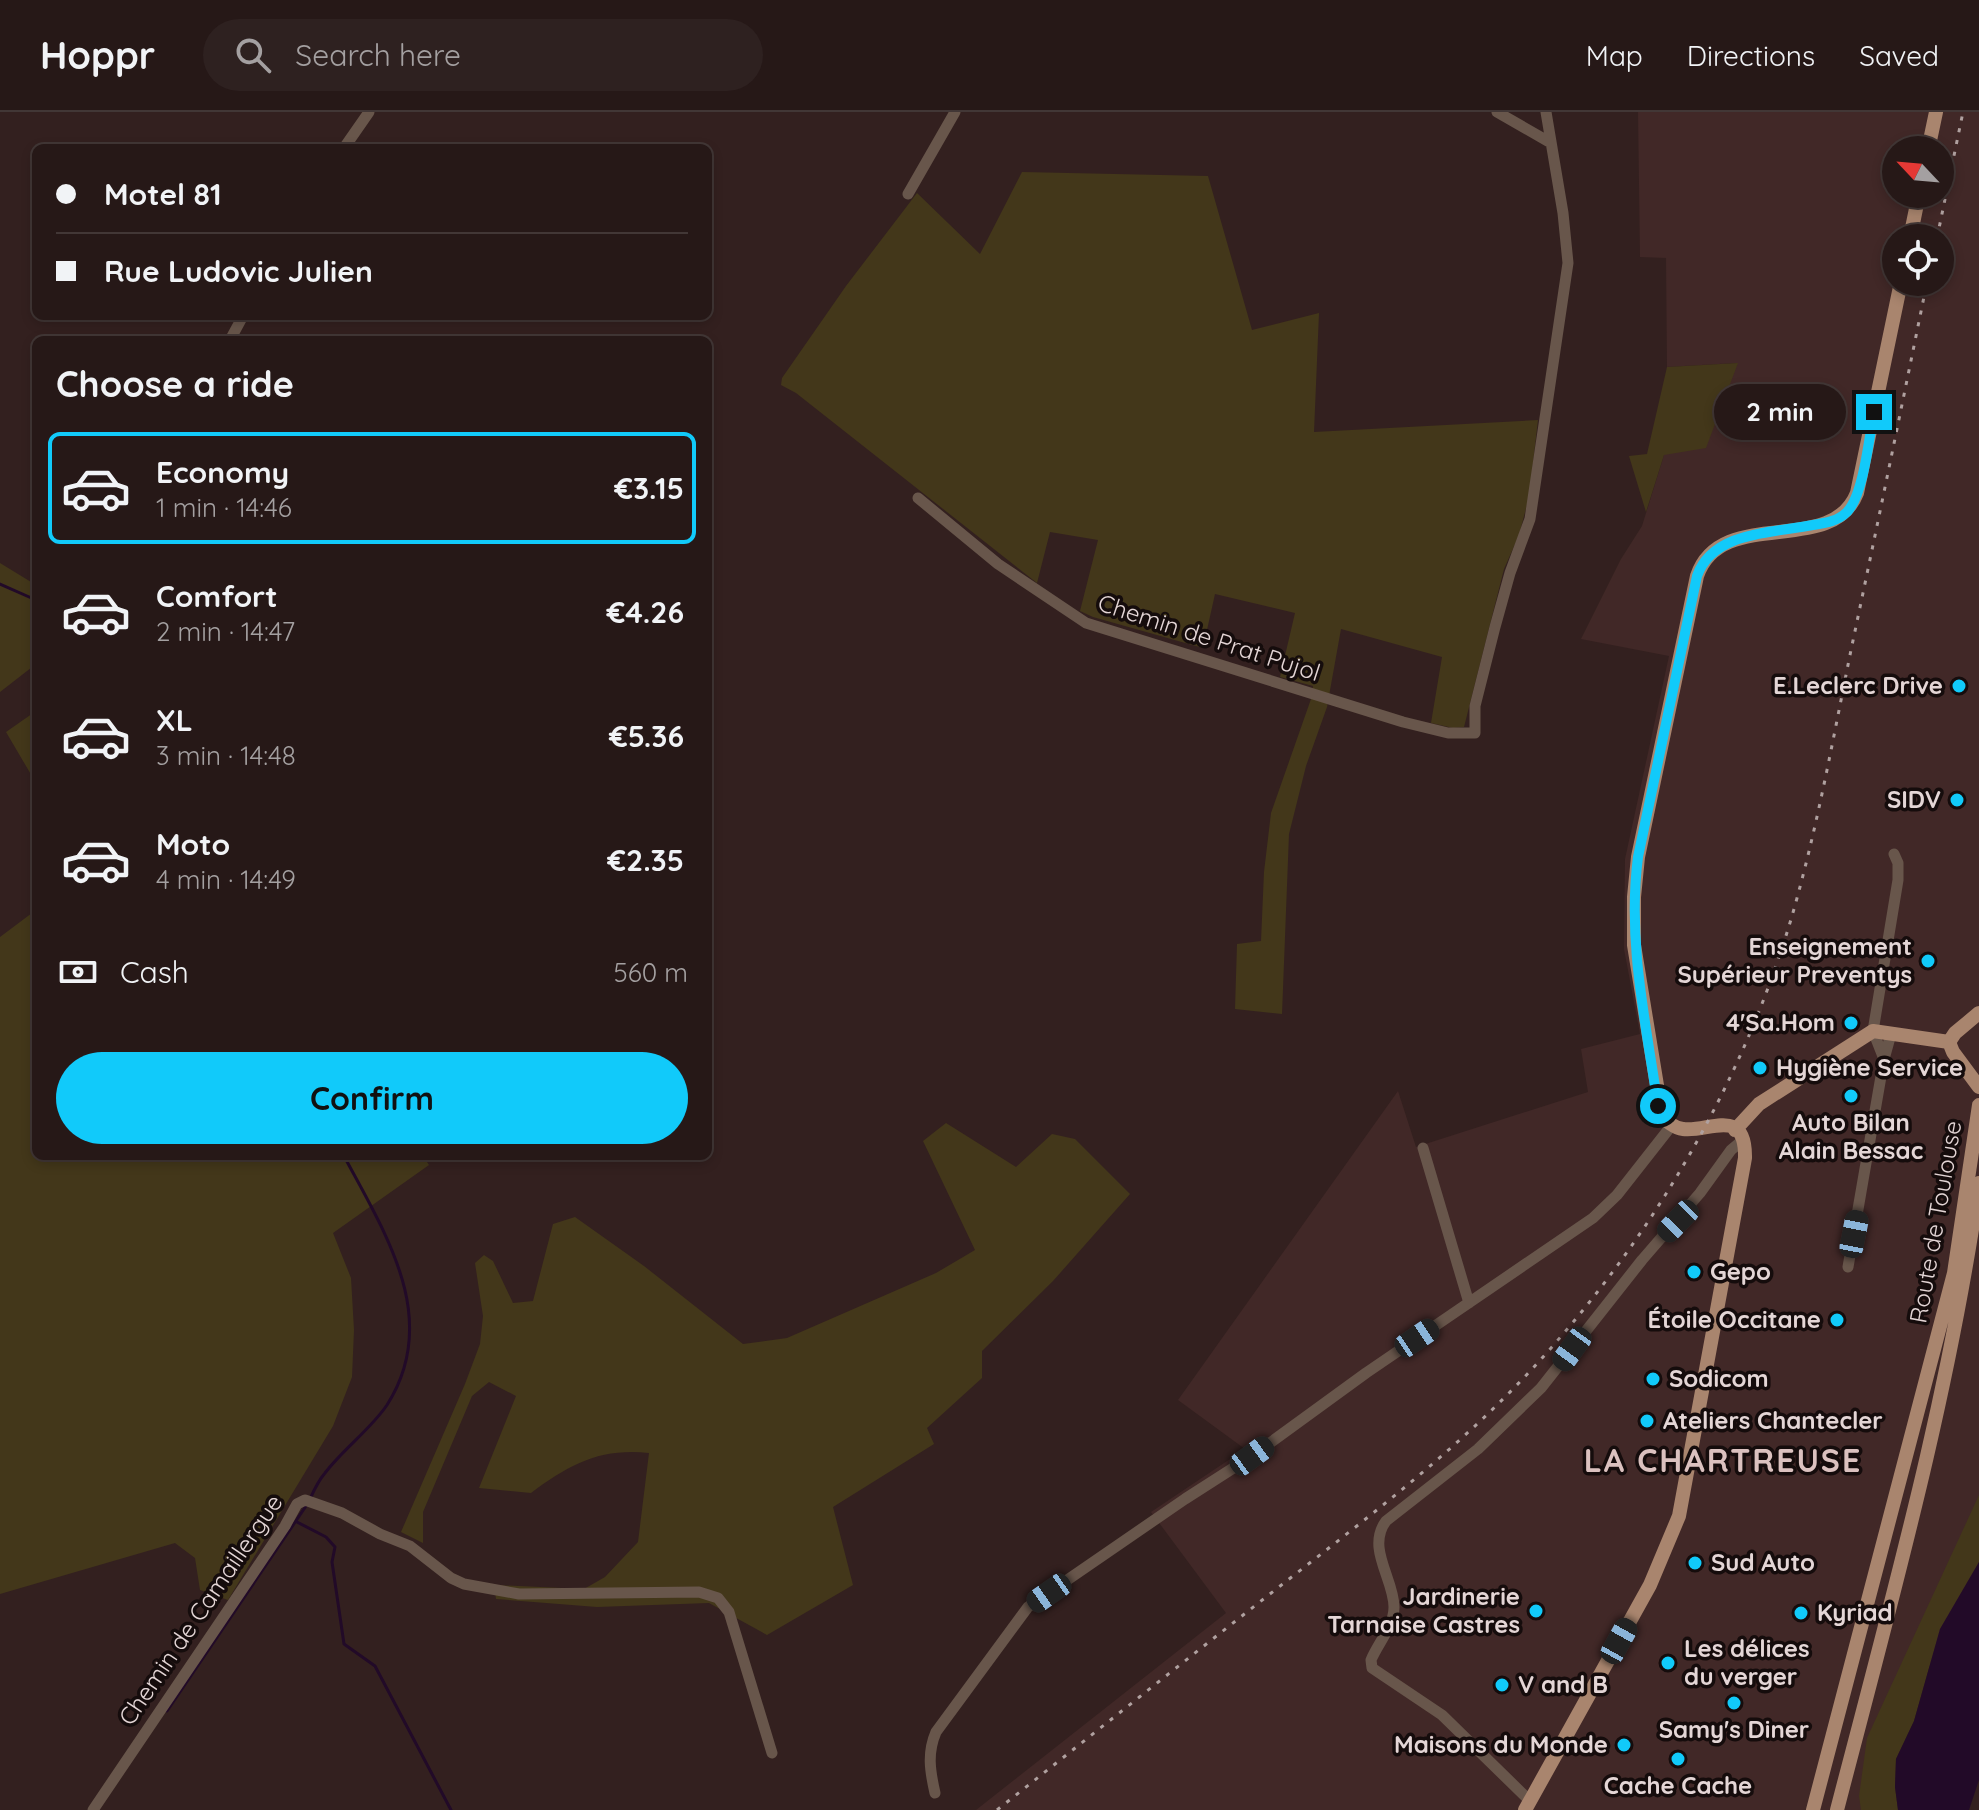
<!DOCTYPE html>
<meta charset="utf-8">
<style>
:root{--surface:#261817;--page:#2e2120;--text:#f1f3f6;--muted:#a4a0a1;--line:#423736;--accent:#11cafa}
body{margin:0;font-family:Quicksand,sans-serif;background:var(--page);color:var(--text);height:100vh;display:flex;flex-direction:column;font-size:30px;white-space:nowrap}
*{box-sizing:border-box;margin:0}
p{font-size:26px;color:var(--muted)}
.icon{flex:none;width:44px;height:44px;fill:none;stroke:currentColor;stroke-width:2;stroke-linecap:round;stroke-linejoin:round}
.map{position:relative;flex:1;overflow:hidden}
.side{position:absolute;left:32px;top:224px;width:680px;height:824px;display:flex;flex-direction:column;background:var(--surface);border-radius:12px;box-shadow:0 4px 12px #0003,0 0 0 2px var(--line)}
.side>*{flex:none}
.hud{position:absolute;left:32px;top:32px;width:680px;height:176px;border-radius:12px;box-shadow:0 4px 12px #0003,0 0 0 2px var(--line);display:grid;align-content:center;height:176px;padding:0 24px;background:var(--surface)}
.needle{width:52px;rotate:296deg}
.controls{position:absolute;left:1882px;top:24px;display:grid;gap:16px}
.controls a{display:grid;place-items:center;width:72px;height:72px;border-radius:50%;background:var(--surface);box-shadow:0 4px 12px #0003,0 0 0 2px var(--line);font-size:40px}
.end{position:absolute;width:36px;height:36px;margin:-18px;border:10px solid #11cafa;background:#111;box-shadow:0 0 0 4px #111}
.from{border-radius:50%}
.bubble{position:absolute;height:56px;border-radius:28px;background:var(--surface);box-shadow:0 4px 12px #0003,0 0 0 2px var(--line);font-size:26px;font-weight:800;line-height:56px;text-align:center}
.car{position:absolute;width:24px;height:48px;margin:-24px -12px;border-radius:10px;box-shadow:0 0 6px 2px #0007;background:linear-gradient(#222 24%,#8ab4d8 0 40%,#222 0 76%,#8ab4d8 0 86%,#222 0)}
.hud b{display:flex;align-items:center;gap:28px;height:76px;font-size:30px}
.hud b+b{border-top:2px solid var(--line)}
.hud i{width:20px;height:20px;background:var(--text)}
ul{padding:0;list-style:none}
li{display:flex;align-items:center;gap:24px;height:112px;margin:0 16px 12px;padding:0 8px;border:4px solid transparent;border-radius:12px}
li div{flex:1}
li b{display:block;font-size:30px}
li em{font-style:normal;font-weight:800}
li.current{border-color:var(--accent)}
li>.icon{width:72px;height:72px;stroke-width:1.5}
h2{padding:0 24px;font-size:36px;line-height:96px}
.pay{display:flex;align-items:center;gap:20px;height:88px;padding:0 24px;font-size:30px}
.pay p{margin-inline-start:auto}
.action{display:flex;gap:16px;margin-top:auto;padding:16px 24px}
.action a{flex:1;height:92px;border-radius:48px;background:var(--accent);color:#111;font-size:32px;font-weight:800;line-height:92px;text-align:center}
header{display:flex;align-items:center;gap:48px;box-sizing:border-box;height:112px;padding:0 40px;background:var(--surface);border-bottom:2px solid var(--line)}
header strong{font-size:38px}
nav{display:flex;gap:44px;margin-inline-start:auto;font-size:28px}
.search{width:560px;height:72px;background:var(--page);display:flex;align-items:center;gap:20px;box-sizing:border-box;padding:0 28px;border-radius:44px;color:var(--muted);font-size:30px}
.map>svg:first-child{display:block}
</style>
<header>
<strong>Hoppr</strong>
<div class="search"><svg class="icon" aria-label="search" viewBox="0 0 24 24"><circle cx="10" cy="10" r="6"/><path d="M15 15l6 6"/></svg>Search here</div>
<nav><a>Map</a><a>Directions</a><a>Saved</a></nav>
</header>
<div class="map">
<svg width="1979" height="1698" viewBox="0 0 1979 1698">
<rect width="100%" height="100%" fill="#33201f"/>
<!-- built -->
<path fill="#412827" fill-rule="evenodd" d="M1638,0H1979V1466L1878,1645L1882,1698H976L1226,1501L1151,1400L1245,1337L1178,1288L1398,979L1416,1035L1588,980L1581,937L1640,922L1624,837L1625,747L1669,544L1581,527L1621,447L1642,414L1664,343L1737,251L1667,255L1666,146L1640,145ZM1896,38H1940V82H1896ZM1896,126H1940V170H1896Z"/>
<!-- green -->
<path fill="#43371a" d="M1022,60L1208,64L1252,218L1319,201L1314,320L1538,308L1529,385L1519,423L1504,457L1464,615L1453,616L1431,611L1442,545L1341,517L1327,595L1306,654L1289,722L1282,902L1235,897L1237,832L1261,829L1264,760L1271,701L1311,587L1313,574L1280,565L1295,501L1215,482L1203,536L1093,505L1080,499L1098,428L1050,420L1037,471L796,281L781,273L782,266L846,174L917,81L980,142Z
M1738,251L1706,336L1664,343L1646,400L1629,344L1647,342L1667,255Z
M0,451L36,473V552L0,580Z
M36,599V671L6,620Z
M36,798V1044H423L429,1053L333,1121L351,1166L354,1218L352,1265L333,1314L228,1488L200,1478L195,1446L175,1431L0,1482V825Z
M946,1011L1016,1055L1052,1022L1075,1027L1130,1082L1053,1169L982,1239V1266L927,1316L934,1332L833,1395L853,1473L767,1523L709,1491L597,1495L496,1487L494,1473L584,1477L605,1465L638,1430L649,1341C600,1336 570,1352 531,1381L479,1376L516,1284L489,1270L472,1284L423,1400V1431L401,1420L465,1272L480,1232L483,1204L475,1151L484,1143L493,1149L513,1191L533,1189L553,1112L575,1105L644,1154L743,1232L787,1226L936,1161L975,1138L923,1029Z
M1979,1383V1450L1940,1517L1914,1609L1896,1647L1895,1675L1898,1698H1861L1859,1684L1867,1626Z"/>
<!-- water -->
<path fill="#220a28" d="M1979,1450V1668L1969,1698H1898L1895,1675L1896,1647L1914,1609L1940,1517Z"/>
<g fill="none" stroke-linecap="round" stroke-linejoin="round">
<!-- stream -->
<path stroke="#220a28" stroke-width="3" d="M0,472L36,488
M310,1387C314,1378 319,1368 325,1361C343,1337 370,1318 387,1293C442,1207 385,1121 344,1044
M297,1410L326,1425L335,1435L332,1450L344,1532L375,1554L451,1698
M167,1599L306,1394"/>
<!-- minor -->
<path stroke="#68564b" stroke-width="11" d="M1497,0L1551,31
M344,36L369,0
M908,82L955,0
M230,228L243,204
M918,386L998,452L1086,511L1403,610L1448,621H1475V594L1495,515L1510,461L1530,407L1568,151L1563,101L1546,0
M1891,922L1884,947L1873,919L1898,768V751L1894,742
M1423,1036L1469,1191
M1848,1155L1884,947
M935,1681C930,1659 927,1641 936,1620L1028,1495L1185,1387L1252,1344L1366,1261L1593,1106L1617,1083L1672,1013
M1530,1689L1442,1603L1372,1556L1371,1548C1378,1531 1394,1514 1394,1495C1394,1467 1366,1436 1386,1409L1478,1337L1541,1276L1642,1148L1700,1081L1731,1038L1743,1028
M93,1698L285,1414L297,1392L305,1388L342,1401L380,1422L410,1434L451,1466L464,1472L519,1482L699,1480L718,1486L729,1500L772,1641"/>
<!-- major -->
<path stroke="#a9856e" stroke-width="14" d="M1928,38L1936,0
M1910,126L1919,82
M1949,930L1953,940L1979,975
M1949,930L1955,921L1979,901
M1735,1018L1759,992L1873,919L1949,930
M1525,1698L1650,1473L1679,1404L1745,1046C1746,993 1708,1021 1683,1017C1674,1016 1668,1010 1662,1004L1634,833V785L1638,745L1697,464C1721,393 1832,446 1857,381L1901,170
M1813,1698L1954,1161L1979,993
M1837,1698C1891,1490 1949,1284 1979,1071"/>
<!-- rail -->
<path stroke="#b0a1a0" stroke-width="3" stroke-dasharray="4 8" stroke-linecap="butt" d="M1937,126L1963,0
M997,1698C1093,1622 1188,1546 1284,1471C1371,1403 1458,1337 1533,1256C1651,1128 1743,971 1792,804C1817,717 1833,627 1851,538C1877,415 1902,293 1927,170"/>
</g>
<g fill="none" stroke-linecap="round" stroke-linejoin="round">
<!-- route -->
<path stroke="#11cafa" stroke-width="10" d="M1658,994C1646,911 1627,829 1638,745L1697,464C1713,419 1773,421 1813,413C1826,411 1838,409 1847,400C1864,382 1869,325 1874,300"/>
</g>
<!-- markers -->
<g fill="#11cafa" stroke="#150c0c" stroke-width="3">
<circle cx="1959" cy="574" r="8"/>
<circle cx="1957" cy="688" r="8"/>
<circle cx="1928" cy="849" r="8"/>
<circle cx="1851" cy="911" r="8"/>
<circle cx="1760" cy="956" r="8"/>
<circle cx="1851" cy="984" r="8"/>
<circle cx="1694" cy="1160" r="8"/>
<circle cx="1837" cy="1208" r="8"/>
<circle cx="1653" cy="1267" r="8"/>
<circle cx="1647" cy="1309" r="8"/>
<circle cx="1695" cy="1451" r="8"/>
<circle cx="1536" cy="1499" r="8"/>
<circle cx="1801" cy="1501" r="8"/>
<circle cx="1668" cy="1551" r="8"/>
<circle cx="1502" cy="1573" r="8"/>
<circle cx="1734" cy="1591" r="8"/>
<circle cx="1624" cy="1633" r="8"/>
<circle cx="1678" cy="1647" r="8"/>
</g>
<g text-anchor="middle" stroke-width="7" stroke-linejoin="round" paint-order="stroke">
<!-- street labels -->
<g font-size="24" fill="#e4d6d6" stroke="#150c0c">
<text transform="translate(1209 526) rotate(18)" y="8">Chemin de Prat Pujol</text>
<text transform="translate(1936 1110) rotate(-80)" y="8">Route de Toulouse</text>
<text transform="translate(201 1498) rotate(-56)" y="8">Chemin de Camaillergue</text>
</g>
<!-- poi labels -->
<g font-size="24" font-weight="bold" fill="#e4d6d6" stroke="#150c0c" text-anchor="start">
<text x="1943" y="582" text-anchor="end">E.Leclerc Drive</text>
<text x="1941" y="696" text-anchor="end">SIDV</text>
<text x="1912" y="843" text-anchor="end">Enseignement<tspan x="1912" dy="28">Supérieur Preventys</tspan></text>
<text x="1835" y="919" text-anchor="end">4'Sa.Hom</text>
<text x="1776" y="964">Hygiène Service</text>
<text x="1851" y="1019" text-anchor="middle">Auto Bilan<tspan x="1851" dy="28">Alain Bessac</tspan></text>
<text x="1710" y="1168">Gepo</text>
<text x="1821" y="1216" text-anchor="end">Étoile Occitane</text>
<text x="1669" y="1275">Sodicom</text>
<text x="1663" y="1317">Ateliers Chantecler</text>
<text x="1711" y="1459">Sud Auto</text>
<text x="1520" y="1493" text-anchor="end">Jardinerie<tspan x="1520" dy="28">Tarnaise Castres</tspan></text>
<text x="1817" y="1509">Kyriad</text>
<text x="1684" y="1545">Les délices<tspan x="1684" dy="28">du verger</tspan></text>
<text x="1518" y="1581">V and B</text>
<text x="1734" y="1626" text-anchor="middle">Samy's Diner</text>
<text x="1608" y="1641" text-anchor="end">Maisons du Monde</text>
<text x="1678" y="1682" text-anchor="middle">Cache Cache</text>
</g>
<!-- district labels -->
<g font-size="32" font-weight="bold" letter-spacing="2" fill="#dbc1bf" stroke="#150c0c">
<text x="1723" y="1360">LA CHARTREUSE</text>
</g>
</g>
</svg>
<div class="controls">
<a><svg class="needle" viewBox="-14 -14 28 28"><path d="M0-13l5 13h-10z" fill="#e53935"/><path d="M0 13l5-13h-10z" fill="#a4a0a1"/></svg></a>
<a><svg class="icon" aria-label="locate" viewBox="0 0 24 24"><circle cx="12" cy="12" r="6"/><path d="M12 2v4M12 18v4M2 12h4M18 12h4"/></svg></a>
</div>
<i class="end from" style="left:1658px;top:994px"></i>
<i class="end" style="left:1874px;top:300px"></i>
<div class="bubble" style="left:1714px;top:272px;width:132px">2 min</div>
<i class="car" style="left:1678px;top:1109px;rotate:224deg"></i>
<i class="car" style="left:1854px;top:1122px;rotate:11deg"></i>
<i class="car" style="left:1417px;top:1226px;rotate:56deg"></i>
<i class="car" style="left:1572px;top:1237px;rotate:216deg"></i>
<i class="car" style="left:1252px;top:1344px;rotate:54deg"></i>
<i class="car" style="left:1049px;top:1481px;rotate:235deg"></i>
<i class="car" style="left:1619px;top:1529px;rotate:29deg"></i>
<div class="hud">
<b><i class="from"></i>Motel 81</b>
<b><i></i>Rue Ludovic Julien</b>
</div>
<section class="side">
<h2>Choose a ride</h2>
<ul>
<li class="current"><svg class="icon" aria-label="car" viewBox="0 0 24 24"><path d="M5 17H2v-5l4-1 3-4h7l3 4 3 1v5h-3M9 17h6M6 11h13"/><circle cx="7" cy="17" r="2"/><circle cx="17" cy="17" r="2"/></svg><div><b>Economy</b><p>1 min · 14:46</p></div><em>€3.15</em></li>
<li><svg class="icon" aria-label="car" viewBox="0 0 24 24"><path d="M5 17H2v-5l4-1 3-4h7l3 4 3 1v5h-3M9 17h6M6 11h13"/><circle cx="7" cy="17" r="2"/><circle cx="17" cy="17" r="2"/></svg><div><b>Comfort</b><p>2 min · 14:47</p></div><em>€4.26</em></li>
<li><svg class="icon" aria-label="car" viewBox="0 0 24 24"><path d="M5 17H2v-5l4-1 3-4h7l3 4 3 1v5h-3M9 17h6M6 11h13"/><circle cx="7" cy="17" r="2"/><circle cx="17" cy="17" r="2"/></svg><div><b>XL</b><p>3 min · 14:48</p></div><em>€5.36</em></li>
<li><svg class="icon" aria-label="car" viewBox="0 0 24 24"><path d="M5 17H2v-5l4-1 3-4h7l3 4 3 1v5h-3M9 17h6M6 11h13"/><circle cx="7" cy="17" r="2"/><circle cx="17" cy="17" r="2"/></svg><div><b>Moto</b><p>4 min · 14:49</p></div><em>€2.35</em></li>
</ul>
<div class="pay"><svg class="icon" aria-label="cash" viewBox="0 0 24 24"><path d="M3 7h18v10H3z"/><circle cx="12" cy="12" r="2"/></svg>Cash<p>560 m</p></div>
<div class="action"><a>Confirm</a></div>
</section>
</div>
